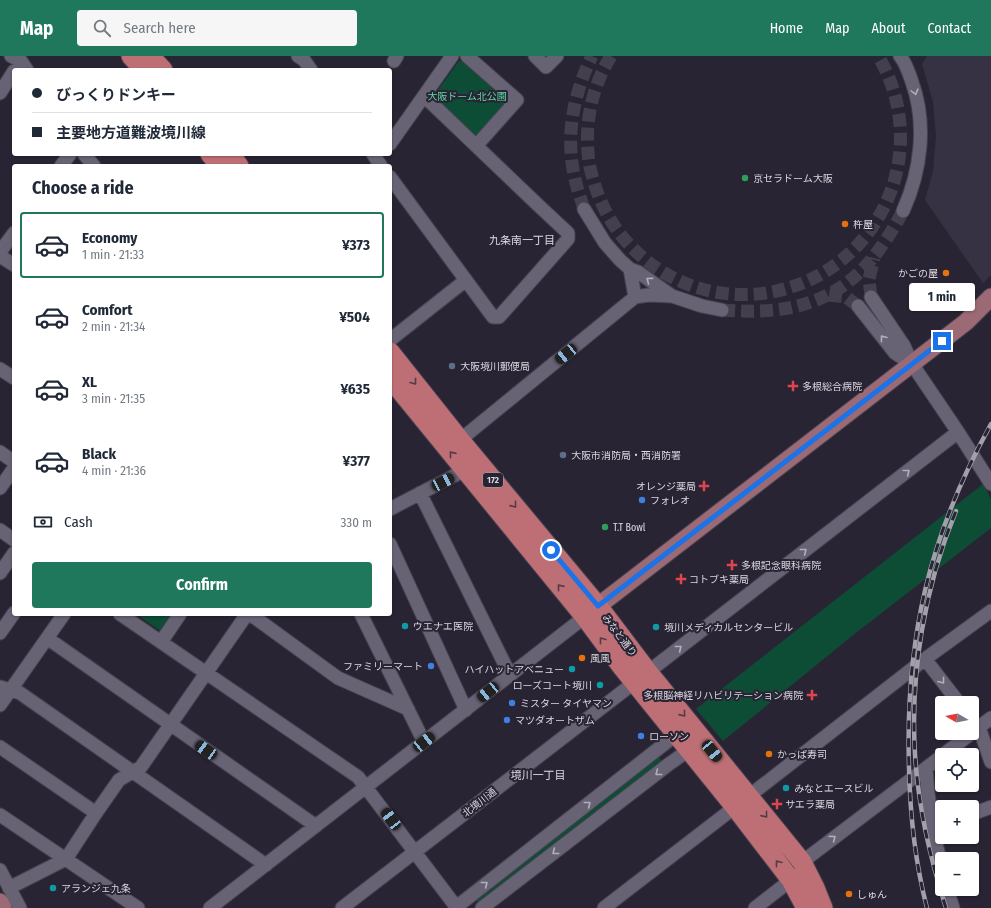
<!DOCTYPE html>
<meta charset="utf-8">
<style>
:root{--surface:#fff;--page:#f6f6f7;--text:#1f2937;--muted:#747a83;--line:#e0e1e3;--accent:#1f785b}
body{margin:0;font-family:"Fira Sans Condensed","Noto Sans JP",sans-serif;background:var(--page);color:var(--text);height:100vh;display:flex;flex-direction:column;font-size:15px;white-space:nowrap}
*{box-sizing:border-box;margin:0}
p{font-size:13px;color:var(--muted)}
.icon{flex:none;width:22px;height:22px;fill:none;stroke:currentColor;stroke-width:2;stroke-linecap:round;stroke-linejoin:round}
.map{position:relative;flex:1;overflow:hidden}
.panel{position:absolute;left:12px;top:108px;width:380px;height:452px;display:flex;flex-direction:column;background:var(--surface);border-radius:4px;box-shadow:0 1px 3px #0004}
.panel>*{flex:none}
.top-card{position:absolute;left:12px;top:12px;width:380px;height:88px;border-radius:4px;box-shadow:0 1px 3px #0004;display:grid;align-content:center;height:88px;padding:0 20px;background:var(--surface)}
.needle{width:26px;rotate:279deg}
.controls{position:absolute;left:935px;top:640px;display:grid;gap:8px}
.controls a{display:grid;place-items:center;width:44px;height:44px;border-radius:4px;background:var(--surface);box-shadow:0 1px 3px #0004;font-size:20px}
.end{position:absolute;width:18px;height:18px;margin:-9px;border:5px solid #1a73e8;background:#fff;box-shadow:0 0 0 2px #fff}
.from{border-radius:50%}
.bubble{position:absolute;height:28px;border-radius:4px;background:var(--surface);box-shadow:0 1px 3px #0004;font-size:13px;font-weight:700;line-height:28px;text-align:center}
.car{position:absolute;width:12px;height:24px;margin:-12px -6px;border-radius:5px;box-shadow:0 0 3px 1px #0007;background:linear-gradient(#222 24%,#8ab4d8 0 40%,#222 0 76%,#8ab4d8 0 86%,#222 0)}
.top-card b{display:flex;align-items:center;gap:14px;height:38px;font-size:15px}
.top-card b+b{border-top:1px solid var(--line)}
.top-card i{width:10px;height:10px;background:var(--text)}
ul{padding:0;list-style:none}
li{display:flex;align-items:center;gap:12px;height:66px;margin:0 8px 6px;padding:0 12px;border:2px solid transparent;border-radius:4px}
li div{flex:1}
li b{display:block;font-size:15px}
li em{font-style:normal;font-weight:700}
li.on{border-color:var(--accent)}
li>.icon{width:36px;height:36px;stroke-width:1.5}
h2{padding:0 20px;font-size:18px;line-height:48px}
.pay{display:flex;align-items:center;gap:10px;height:44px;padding:0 20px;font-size:15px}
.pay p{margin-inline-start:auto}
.primary-button{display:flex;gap:8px;margin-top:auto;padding:8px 20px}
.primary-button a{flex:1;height:46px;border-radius:4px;background:var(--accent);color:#fff;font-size:16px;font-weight:700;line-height:46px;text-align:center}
header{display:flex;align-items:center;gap:24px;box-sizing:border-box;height:56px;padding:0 20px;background:var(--accent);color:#fff}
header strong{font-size:19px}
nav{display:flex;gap:22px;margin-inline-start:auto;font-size:14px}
.search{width:280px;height:36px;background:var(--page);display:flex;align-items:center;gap:10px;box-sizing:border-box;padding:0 14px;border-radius:4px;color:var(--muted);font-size:15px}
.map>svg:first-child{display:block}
</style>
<header>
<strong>Map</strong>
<div class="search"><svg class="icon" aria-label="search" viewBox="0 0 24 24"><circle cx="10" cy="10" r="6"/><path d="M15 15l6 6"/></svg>Search here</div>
<nav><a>Home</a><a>Map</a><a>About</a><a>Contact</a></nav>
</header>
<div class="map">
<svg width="991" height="852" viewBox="0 0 991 852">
<rect width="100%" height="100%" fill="#282433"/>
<!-- industrial -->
<path fill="#363243" d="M927,0H991V219L983,227L925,144L933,115L936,80L933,46L922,8Z"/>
<!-- green -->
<path fill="#0e4d35" d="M465,4L507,42V48L479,79H473L436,45L435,38L459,5Z
M983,428L991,443V472L852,580L723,685L696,653Z
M136,558H175L164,574H159Z
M658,700L663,707L478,847L476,844L477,840Z"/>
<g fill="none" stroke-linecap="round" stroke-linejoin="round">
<!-- minor-tunnel -->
<path stroke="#433f4d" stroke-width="13" stroke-dasharray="13 6" stroke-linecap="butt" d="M611,0C591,32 584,69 589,106C594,134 606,162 625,184C705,276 852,247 892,132C907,89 902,39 878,0
M584,153C581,143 577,133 575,123C565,81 573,39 592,0
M829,239L846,241L858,250
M871,241L869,223L874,202
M722,254C784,259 835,250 875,199C886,185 895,170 903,155"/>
<defs>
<path id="minor" d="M11,0L21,5L27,14
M298,0L304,4L311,14
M467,0L517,44L476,90
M535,0L546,11L557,0
M900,0C906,7 909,17 912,26C927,68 921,115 903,155
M394,5L397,0
M0,37L14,15
M390,88L452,0
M84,98L94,110
M373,98L381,110
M61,110L70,98
M390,121L493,261H499L568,183V177L538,149L424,40
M584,153L605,187L620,204L630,213L638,216L672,240L702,250L722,254
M0,196L14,177
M0,200L14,209
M630,213L635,241
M871,241L904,290L912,308L958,376L991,428
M858,250L895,297L912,308
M390,284L466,224
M0,313L14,322
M460,384L635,241L648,239L672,240
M0,396L14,406
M0,432L14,412
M420,437L510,619
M390,453L465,414
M0,474L14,484
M390,488L466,654
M0,517L14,497
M120,558L358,721L457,852
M250,558L338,622L408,653
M361,558L424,686
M0,577L14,557
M47,582L316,770
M161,586L180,558
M925,603L959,647
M648,616L958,376
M0,631L20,637L266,809
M0,649L64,558
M972,664L981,677L991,706
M0,691L96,757
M943,699L991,662
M926,712C928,746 933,779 942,812
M749,740L925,603L991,555
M972,758L991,751
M0,759L138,852
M802,806L942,700
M0,814L20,852
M9,832L66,803L96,757L119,724L141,711L247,558
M947,833L953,852
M210,852L591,556
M342,852L635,626
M455,852L677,678
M482,852L669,708L689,694
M604,852L735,751
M755,852L791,824"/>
<path id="major" d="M598,550L966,266L991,241
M0,846L3,852"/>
<path id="highway" d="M131,0L144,14
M150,0L163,14
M210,98L220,110
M230,98L239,110
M390,296L460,384L598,550L648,616L802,806L815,832L823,852
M390,322L585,561L622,611L735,751L791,824L806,852"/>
</defs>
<!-- minor casing -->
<use href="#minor" stroke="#46424f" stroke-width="15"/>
<!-- major casing -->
<use href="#major" stroke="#46424f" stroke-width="19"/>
<!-- highway casing -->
<use href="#highway" stroke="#46424f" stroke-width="21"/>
<!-- minor -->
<use href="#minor" stroke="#676274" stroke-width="13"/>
<!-- major -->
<use href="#major" stroke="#9b6a75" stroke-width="17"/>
<!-- highway -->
<use href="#highway" stroke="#be6f75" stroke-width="19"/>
<defs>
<path id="rail" d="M927,852C915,806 910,758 909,711C905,583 929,480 991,368
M946,852C930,802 918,750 915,698C910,616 925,530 956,455"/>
</defs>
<!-- rail casing -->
<use href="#rail" stroke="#a3a0ab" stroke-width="4.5"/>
<!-- rail -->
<use href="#rail" stroke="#282433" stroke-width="3" stroke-dasharray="9" stroke-linecap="butt"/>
</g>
<!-- one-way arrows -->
<defs><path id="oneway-chevron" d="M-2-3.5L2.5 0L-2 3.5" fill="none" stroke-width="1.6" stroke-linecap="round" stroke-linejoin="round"/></defs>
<g stroke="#b2afbc">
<use href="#oneway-chevron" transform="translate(915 36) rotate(75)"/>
<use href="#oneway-chevron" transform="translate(649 224) rotate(-144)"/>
<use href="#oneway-chevron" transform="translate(883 282) rotate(-128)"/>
<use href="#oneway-chevron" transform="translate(907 416) rotate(-38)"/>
<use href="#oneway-chevron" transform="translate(804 495) rotate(-38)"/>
<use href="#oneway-chevron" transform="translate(679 592) rotate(-38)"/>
<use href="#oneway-chevron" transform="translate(942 625) rotate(52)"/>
<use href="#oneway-chevron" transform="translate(658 717) rotate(142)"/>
<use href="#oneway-chevron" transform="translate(588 748) rotate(-38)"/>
<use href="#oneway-chevron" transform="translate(833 782) rotate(-37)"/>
<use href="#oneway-chevron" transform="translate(555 796) rotate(142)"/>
<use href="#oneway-chevron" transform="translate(485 828) rotate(-38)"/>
</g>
<g stroke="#553a47">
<use href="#oneway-chevron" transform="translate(414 326) rotate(52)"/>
<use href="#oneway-chevron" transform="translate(452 398) rotate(-129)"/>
<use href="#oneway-chevron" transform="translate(514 449) rotate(51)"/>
<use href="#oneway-chevron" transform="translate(560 531) rotate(-129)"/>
<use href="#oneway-chevron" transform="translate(602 584) rotate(-127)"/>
<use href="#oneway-chevron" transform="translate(683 658) rotate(51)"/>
<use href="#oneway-chevron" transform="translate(765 759) rotate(51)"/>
<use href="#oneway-chevron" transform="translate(778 807) rotate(-128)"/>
</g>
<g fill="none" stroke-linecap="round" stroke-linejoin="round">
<!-- route -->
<path stroke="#1a73e8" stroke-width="5" d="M551,494L598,550L942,285"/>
</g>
<!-- markers -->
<g fill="#2e9e5b" stroke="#282433" stroke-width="1.5">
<circle cx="745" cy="122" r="4"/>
<circle cx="605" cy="471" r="4"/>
</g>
<g fill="#e8710a" stroke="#282433" stroke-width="1.5">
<circle cx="845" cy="168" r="4"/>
<circle cx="946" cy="217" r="4"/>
<circle cx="582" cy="602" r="4"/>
<circle cx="769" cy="698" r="4"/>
<circle cx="849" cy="838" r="4"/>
</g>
<g fill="#5c6f8a" stroke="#282433" stroke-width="1.5">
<circle cx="452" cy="310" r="4"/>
<circle cx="563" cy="399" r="4"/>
</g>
<g fill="#e0444e" stroke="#282433" stroke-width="1.5">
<path d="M791 324h4v4h4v4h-4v4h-4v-4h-4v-4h4z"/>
<path d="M702 424h4v4h4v4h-4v4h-4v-4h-4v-4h4z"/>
<path d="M730 503h4v4h4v4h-4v4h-4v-4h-4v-4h4z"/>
<path d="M679 517h4v4h4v4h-4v4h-4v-4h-4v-4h4z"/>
<path d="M810 633h4v4h4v4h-4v4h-4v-4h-4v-4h4z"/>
<path d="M775 742h4v4h4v4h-4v4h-4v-4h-4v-4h4z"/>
</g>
<g fill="#3f7fe0" stroke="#282433" stroke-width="1.5">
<circle cx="642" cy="444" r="4"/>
<circle cx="431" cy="610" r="4"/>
<circle cx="512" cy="647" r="4"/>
<circle cx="507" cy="664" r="4"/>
<circle cx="641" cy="680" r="4"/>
</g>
<g fill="#0f9aa8" stroke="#282433" stroke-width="1.5">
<circle cx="405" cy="570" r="4"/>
<circle cx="656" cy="571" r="4"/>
<circle cx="572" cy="613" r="4"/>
<circle cx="600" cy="629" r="4"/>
<circle cx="786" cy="732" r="4"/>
<circle cx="53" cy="832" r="4"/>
</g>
<g text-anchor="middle" stroke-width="4" stroke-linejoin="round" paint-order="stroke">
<!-- shield labels -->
<rect fill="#282433" stroke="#a5a2ae" stroke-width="1" x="483" y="417" width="20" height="14" rx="3"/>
<g font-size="9" font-weight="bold" fill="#dbd8e2">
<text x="493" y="427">172</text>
</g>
<!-- park labels -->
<g font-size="10" fill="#5fdba6" stroke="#282433">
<text x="467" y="44">大阪ドーム北公園</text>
</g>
<!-- poi labels -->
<g font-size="10" fill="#dbd8e2" stroke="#282433" text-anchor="start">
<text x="753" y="126">京セラドーム大阪</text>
<text x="853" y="172">杵屋</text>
<text x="938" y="221" text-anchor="end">かごの屋</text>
<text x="460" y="314">大阪境川郵便局</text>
<text x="802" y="334">多根総合病院</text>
<text x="571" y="403">大阪市消防局・西消防署</text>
<text x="696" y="434" text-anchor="end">オレンジ薬局</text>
<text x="650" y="448">フォレオ</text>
<text x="613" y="475">T.T Bowl</text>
<text x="741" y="513">多根記念眼科病院</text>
<text x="689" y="527">コトブキ薬局</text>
<text x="413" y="574">ウエナエ医院</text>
<text x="664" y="575">境川メディカルセンタービル</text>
<text x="590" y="606">風風</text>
<text x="423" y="614" text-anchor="end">ファミリーマート</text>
<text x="564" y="617" text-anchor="end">ハイハットアベニュー</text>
<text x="592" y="633" text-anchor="end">ローズコート境川</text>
<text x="803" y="643" text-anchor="end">多根脳神経リハビリテーション病院</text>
<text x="520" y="651">ミスター タイヤマン</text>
<text x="515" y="668">マツダオートザム</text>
<text x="649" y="684">ローソン</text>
<text x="777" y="702">かっぱ寿司</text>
<text x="794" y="736">みなとエースビル</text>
<text x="785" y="752">サエラ薬局</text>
<text x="61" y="836">アランジェ九条</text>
<text x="857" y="842">しゅん</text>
</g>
<!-- street labels -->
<g font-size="10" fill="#dbd8e2" stroke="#282433">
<text transform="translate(620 579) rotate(53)" y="4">みなと通り</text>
<text transform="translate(479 746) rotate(-38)" y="4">北境川通</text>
</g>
<!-- neighbourhood labels -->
<g font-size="11" fill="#dbd8e2" stroke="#282433">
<text x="522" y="188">九条南一丁目</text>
<text x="538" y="723">境川一丁目</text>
</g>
</g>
</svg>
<div class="controls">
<a><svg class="needle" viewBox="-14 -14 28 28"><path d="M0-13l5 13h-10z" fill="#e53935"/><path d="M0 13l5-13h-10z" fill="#747a83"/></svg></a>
<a><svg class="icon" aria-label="locate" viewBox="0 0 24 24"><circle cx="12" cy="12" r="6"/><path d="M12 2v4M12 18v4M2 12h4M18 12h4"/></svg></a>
<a>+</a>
<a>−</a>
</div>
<i class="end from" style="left:551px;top:494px"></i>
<i class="end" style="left:942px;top:285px"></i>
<div class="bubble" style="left:909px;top:227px;width:66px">1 min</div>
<i class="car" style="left:566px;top:298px;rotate:231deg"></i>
<i class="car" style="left:443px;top:426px;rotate:63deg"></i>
<i class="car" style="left:488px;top:636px;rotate:231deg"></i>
<i class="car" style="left:424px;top:686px;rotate:52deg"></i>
<i class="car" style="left:206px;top:694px;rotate:305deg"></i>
<i class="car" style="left:712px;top:695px;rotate:141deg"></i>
<i class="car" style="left:391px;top:763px;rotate:323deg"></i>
<div class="top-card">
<b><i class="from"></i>びっくりドンキー</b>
<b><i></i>主要地方道難波境川線</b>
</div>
<section class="panel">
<h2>Choose a ride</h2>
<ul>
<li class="on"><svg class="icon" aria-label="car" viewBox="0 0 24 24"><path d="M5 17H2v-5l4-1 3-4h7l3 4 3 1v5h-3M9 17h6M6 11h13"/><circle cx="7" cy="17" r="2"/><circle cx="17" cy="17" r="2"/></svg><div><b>Economy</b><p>1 min · 21:33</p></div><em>¥373</em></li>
<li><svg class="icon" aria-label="car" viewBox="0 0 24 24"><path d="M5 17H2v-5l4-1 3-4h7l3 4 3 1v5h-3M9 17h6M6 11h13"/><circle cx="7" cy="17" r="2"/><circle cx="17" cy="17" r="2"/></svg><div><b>Comfort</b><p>2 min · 21:34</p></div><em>¥504</em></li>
<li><svg class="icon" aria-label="car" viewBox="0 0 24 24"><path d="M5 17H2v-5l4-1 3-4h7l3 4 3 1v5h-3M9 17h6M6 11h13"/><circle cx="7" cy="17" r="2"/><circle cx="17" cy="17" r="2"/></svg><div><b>XL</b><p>3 min · 21:35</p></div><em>¥635</em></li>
<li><svg class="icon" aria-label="car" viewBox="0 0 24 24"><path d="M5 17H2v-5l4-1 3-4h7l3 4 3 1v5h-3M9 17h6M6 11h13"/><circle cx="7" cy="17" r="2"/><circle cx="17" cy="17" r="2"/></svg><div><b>Black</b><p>4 min · 21:36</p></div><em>¥377</em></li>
</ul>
<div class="pay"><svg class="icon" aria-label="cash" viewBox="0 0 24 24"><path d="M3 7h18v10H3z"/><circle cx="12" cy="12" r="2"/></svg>Cash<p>330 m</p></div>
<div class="primary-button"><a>Confirm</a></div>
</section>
</div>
